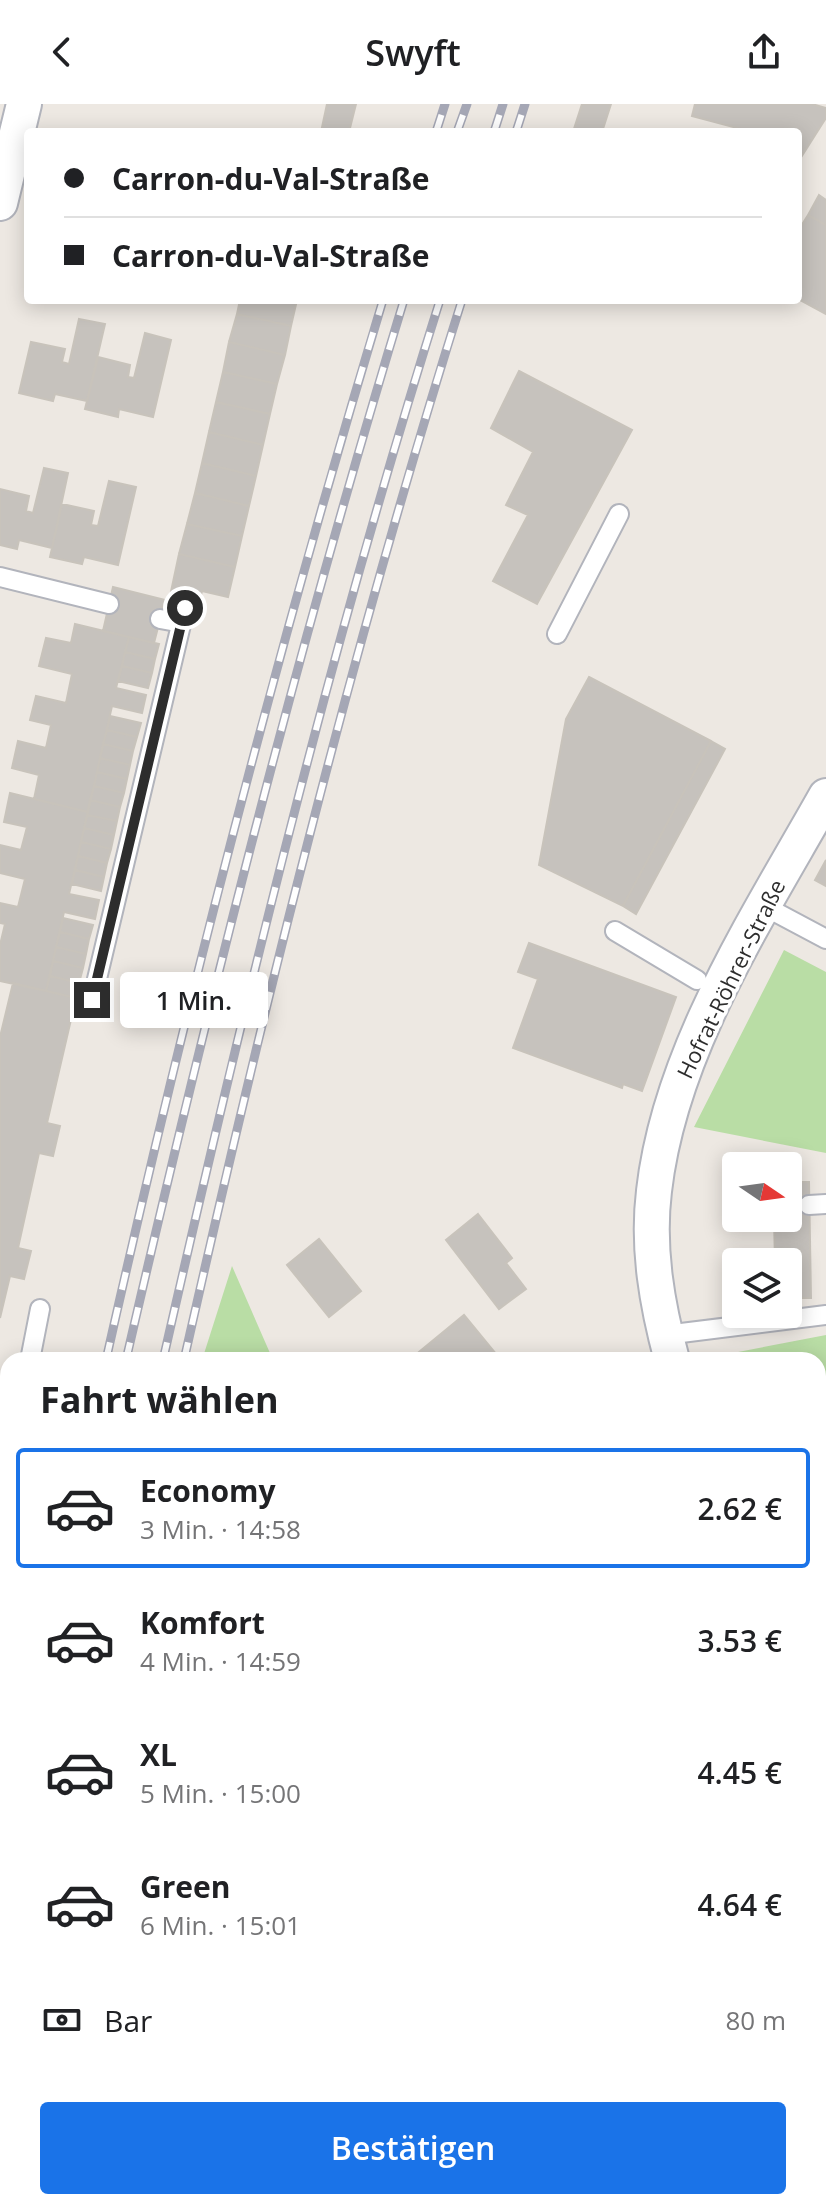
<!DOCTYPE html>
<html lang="de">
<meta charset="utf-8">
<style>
:root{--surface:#fff;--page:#f6f6f6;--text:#202124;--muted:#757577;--line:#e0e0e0;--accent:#1a73e8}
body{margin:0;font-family:"Open Sans",sans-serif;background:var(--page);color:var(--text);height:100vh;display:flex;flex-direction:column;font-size:30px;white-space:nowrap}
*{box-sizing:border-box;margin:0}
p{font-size:26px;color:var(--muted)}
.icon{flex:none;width:44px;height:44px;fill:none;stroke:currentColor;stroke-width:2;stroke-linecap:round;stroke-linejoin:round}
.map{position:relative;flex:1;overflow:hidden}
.details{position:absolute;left:0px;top:1248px;width:826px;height:858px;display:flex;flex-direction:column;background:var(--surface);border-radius:24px 24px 0 0;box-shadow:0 4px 20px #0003}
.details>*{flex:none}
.top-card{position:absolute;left:24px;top:24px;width:778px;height:176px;border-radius:8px;box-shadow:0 4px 20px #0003;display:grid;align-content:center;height:176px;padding:0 40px;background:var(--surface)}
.needle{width:52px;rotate:103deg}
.fabs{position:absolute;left:722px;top:1048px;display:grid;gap:16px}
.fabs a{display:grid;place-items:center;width:80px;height:80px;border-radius:8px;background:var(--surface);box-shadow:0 4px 20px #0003;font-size:40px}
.end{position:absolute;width:36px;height:36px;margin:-18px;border:10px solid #2d2d2d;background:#fff;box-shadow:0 0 0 4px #fff}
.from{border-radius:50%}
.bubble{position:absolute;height:56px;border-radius:8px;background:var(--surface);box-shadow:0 4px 20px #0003;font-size:26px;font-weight:600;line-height:56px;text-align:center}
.top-card b{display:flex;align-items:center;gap:28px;height:76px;font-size:30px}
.top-card b+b{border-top:2px solid var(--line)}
.top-card i{width:20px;height:20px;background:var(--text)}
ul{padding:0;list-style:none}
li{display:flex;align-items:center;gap:24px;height:120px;margin:0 16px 12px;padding:0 24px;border:4px solid transparent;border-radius:8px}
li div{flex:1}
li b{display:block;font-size:30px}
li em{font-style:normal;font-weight:600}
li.active{border-color:var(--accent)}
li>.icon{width:72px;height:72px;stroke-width:1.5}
h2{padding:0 40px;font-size:36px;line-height:96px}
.pay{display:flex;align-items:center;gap:20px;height:88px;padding:0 40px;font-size:30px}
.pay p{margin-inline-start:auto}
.action{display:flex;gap:16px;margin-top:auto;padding:16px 40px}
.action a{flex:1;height:92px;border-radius:8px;background:var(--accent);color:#fff;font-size:32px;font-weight:600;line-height:92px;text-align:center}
header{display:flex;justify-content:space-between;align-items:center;height:104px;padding:0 40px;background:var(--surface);font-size:36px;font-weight:600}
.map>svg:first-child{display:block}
</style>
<header><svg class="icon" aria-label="back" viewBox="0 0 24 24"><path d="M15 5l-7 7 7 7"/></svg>Swyft<svg class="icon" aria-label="share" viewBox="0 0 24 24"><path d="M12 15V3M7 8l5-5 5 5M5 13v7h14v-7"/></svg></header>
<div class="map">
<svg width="826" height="2105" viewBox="0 0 826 2105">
<rect width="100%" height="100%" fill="#ede8e2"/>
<!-- green -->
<path fill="#b9dda5" d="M784,846L826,868V1049L694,1023Z
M232,1162L273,1256H202Z
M826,1231V1464L818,1452V1256L707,1254Z"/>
<!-- building -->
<path fill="#c6c2bd" stroke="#c8c3bb" stroke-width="2" d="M327,0H356L349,28H321Z
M582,0H611L602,28H573Z
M695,0H812L826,4V14L798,58V28H739L741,25L692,12Z
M819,91L826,96V121L808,111Z
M808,111L826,121V210L798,195V127Z
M240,196H297L291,222L237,210Z
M237,210L291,222L285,251L229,238Z
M79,215L105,220L87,297L55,290L53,297L19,289L31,238L65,245L62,258L69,260Z
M145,229L171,236L153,313L119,305L118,313L85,305L98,253L130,261L128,273L134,274Z
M229,238L285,251L277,280L223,268Z
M519,267L632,326L537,500L493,477L528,411L506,401L533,348L491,324Z
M223,268L277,280L270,310L216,298Z
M216,298L270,310L263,341L209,328Z
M209,328L263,341L256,372L202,359Z
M202,359L256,372L249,402L195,389Z
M44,364L68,369L52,444L19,436L17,445L0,441V385L29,392L26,407L33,409Z
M109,377L136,383L118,461L84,453L82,460L50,453L62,400L94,407L91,421L98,422Z
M195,389L249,402L242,432L187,420Z
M187,420L242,432L235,463L179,450Z
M179,450L235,463L228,493L202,487L198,504L169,497Z
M113,483L165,496L154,539L103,527Z
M75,520L129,533L116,584L146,591L142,609L112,602L88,708L34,695L39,671L12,664L18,637L46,644L51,621L30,616L36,592L66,599L72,570L39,562L46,534L71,539Z
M129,533L159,540L155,555L125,548Z
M125,548L155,555L152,569L122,562Z
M122,562L152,569L148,584L118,577Z
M589,573L711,637L623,802L539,761L566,615Z
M110,612L141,619L137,633L107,626Z
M107,626L137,633L133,647L103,640Z
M711,637L725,645L636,810L623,802Z
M103,640L133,647L130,661L100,654Z
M100,654L130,661L127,675L97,668Z
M97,668L127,675L124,689L94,682Z
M94,682L124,689L120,703L90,696Z
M10,689L88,708L69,790L99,796L95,815L64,808L46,887L0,877V841L5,820L0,819V799L18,803L25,775L0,769V741L21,746L27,723L4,718Z
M90,696L120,703L117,717L87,711Z
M87,711L117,717L114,731L84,724Z
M84,724L114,731L111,745L81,738Z
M81,738L111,745L107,759L78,752Z
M78,752L107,759L104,773L75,766Z
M826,756V782L815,776Z
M75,766L104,773L101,787L72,780Z
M63,814L93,821L89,835L60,828Z
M60,828L89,835L86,850L56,843Z
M529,839L676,893L642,987L623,980L622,984L513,944L538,875L518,868Z
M56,843L86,850L83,864L53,857Z
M53,857L83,864L79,879L50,872Z
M50,872L79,879L76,894L46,887Z
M13,879L76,894L47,1019L60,1022L53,1052L39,1049L18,1144L31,1147L24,1175L10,1172L0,1214V933Z
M788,1078H809L811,1194H788V1158H775L774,1114H788Z
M478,1110L512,1154L506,1159L526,1185L499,1205L446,1136Z
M319,1135L361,1187L329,1213L287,1161Z
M464,1211L501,1256H425L419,1248Z
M0,1337L8,1339V1360L0,1358Z
M0,1358L8,1360V1379L0,1377Z
M163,2098H183L181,2104Z
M183,2098H246L244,2105H181Z
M246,2098H260L259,2105H244Z
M399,2098H409V2105H399Z
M409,2098H456L455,2105H409Z
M749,2098H795V2101L749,2104Z
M736,2100H749V2104L791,2102L792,2105H736Z"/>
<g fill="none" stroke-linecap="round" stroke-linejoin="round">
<!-- street-tunnel -->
<path stroke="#c7c3be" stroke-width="34" stroke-dasharray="34 17" stroke-linecap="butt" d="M0,1909L8,1907"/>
<defs>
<path id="lane" d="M0,473L109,500
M160,515L182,519
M557,530L619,410
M764,802L826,835
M615,827L697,876
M92,896L185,504
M809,1101L826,1100
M665,1231L826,1211
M30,1256L40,1205
M0,1289L8,1291
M0,1482L8,1447"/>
<path id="street" d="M0,99L24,0
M672,1256C657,1201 647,1144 654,1087C670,946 758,813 826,692
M818,1517L826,1529
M818,1701L826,1699
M818,1977L826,2047
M507,2105V2098"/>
</defs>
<!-- lane casing -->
<use href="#lane" stroke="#b2b4bc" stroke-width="22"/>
<!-- street casing -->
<use href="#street" stroke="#b2b4bc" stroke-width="38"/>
<!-- lane -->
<use href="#lane" stroke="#fff" stroke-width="18"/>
<!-- street -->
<use href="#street" stroke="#fff" stroke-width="34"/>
<defs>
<path id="rail" d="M436,28L445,0
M457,28L467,0
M494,28L503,0
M516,28L525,0
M106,1256C186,899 277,546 383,196
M126,1256C208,900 297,546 404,196
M163,1256C244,900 330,544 440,196
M184,1256C264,900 352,544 462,196
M0,1729L8,1693
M0,1822L8,1785
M0,1983L8,1948
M0,2076L8,2040"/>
</defs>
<!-- rail casing -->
<use href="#rail" stroke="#a5a7b5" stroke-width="9"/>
<!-- rail -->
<use href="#rail" stroke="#fff" stroke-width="6" stroke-dasharray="18" stroke-linecap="butt"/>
</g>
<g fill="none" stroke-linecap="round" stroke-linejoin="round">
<!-- route -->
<path stroke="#2d2d2d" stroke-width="10" d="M92,896L185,504"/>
</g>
<g text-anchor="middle" stroke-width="7" stroke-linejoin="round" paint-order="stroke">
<!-- street labels -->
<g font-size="22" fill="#2d2d2d" stroke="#fff">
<text transform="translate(731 875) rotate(-64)" y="8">Hofrat-Röhrer-Straße</text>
</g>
</g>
</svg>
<div class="fabs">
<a><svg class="needle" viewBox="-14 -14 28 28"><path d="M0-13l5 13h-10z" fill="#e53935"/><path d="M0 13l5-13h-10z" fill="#757577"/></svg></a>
<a><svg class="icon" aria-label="layers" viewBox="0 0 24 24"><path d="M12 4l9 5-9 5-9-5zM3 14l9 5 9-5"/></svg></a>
</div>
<i class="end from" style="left:185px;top:504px"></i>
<i class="end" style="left:92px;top:896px"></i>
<div class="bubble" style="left:120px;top:868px;width:148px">1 Min.</div>
<div class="top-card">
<b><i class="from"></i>Carron-du-Val-Straße</b>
<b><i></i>Carron-du-Val-Straße</b>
</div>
<section class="details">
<h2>Fahrt wählen</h2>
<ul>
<li class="active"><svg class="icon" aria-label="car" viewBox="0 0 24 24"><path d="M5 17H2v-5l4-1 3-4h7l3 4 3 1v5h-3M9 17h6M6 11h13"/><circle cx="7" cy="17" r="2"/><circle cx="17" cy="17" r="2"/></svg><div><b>Economy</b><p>3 Min. · 14:58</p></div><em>2.62 €</em></li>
<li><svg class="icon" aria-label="car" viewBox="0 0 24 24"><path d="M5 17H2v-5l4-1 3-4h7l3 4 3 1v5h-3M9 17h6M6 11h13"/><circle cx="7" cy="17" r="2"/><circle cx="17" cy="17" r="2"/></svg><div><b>Komfort</b><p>4 Min. · 14:59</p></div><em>3.53 €</em></li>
<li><svg class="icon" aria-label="car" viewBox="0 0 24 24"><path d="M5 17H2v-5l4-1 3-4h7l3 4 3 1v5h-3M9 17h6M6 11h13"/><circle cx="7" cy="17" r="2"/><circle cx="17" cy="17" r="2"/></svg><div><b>XL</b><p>5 Min. · 15:00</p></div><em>4.45 €</em></li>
<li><svg class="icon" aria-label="car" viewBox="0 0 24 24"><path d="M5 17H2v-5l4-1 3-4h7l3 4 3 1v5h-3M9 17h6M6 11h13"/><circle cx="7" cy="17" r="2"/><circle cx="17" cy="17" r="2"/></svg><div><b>Green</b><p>6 Min. · 15:01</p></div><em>4.64 €</em></li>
</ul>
<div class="pay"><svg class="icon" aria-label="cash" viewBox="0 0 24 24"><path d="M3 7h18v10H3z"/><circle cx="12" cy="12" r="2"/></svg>Bar<p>80 m</p></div>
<div class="action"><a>Bestätigen</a></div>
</section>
</div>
